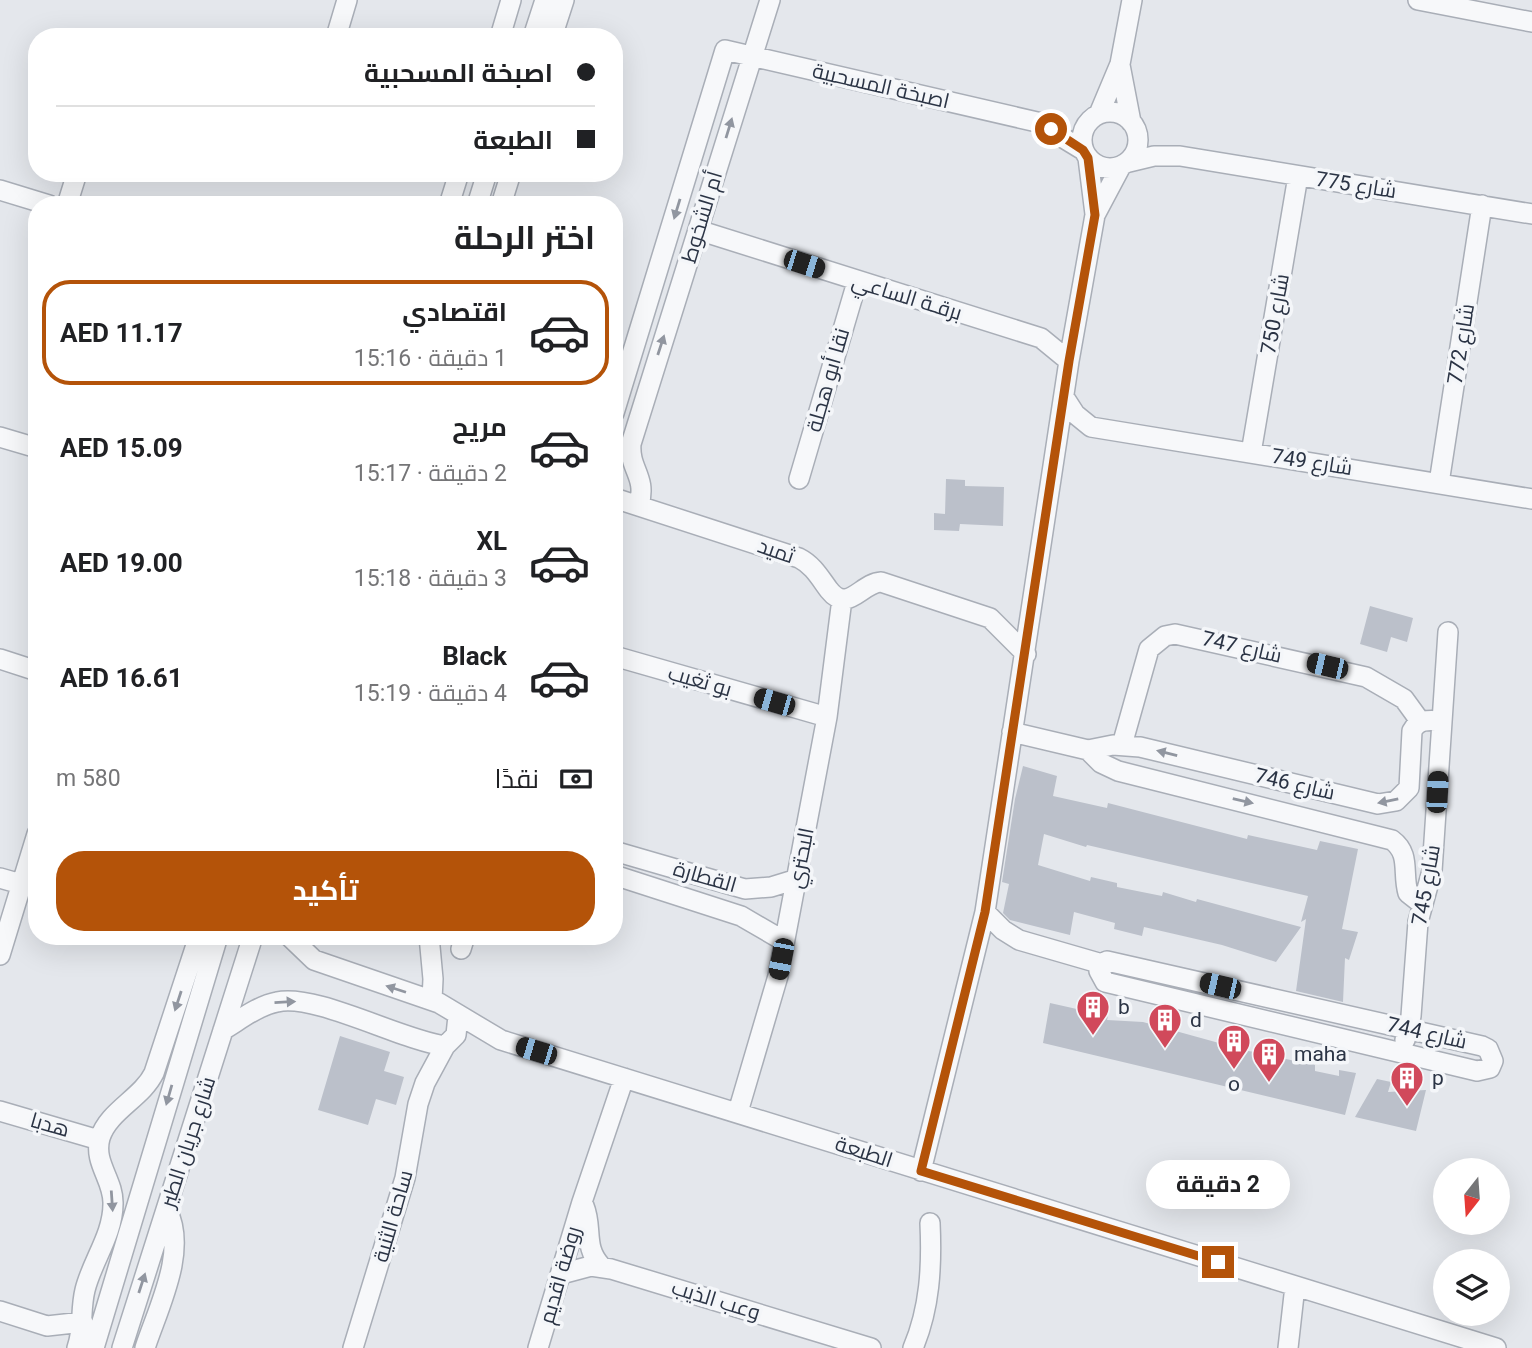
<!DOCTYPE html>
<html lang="ar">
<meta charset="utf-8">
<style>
:root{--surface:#fff;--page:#f2f2f2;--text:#202124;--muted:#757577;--line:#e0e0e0;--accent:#b45309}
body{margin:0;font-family:Roboto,Cairo,sans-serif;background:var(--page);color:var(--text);direction:rtl;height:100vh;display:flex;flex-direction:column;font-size:26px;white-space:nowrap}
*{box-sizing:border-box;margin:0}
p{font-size:23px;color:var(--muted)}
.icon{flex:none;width:38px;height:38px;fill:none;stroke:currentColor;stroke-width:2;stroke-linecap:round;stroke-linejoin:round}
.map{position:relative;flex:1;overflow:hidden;direction:ltr}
.details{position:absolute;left:28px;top:196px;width:595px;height:749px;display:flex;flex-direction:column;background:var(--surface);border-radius:28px;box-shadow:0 7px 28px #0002;direction:rtl}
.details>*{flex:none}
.guide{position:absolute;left:28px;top:28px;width:595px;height:154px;border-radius:28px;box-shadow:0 7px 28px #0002;direction:rtl;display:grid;align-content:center;height:154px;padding:0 28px;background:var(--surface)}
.needle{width:46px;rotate:197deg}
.fabs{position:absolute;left:1433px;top:1158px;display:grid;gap:14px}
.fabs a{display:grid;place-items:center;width:77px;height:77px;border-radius:50%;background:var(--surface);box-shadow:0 7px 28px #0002;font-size:35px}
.end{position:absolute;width:32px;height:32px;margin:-16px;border:9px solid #b45309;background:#fff;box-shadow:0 0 0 4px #fff}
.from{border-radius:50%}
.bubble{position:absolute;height:49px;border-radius:24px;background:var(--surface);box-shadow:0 7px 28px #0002;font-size:23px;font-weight:700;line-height:49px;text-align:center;direction:rtl}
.car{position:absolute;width:21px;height:42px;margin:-21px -10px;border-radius:9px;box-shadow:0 0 5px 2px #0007;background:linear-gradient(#222 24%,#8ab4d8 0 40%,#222 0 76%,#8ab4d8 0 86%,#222 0)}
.guide b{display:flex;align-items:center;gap:24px;height:66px;font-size:26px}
.guide b+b{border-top:2px solid var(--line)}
.guide i{width:18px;height:18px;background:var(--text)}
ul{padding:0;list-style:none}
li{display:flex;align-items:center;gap:21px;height:105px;margin:0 14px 10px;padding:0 14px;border:4px solid transparent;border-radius:28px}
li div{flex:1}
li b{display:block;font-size:26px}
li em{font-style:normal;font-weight:700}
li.current{border-color:var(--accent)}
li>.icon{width:63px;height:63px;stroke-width:1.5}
h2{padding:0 28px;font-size:32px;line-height:84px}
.pay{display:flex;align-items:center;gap:18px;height:77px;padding:0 28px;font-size:26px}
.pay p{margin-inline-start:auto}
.button{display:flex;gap:14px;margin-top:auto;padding:14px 28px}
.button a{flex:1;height:80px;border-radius:28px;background:var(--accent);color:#fff;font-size:28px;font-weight:700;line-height:80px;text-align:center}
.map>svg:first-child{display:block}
</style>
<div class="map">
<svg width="1532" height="1348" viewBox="0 0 1532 1348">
<rect width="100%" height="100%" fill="#e4e7ec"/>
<!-- building -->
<path fill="#bbc0ca" d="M946,479L965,480V486L1004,487L1003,526L960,524L959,531L934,530V513L945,514Z
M1370,606L1413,618L1407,642L1391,637L1387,652L1360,644Z
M1023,766L1057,776L1053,796L1107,808L1108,803L1247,839L1248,835L1317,850L1320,841L1358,849L1342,929L1358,932L1349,960L1345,958L1343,1002L1296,991L1306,919L1301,922L1308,896L1087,845L1086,847L1044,834L1038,865L1090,881L1091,877L1117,883V887L1162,896L1163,892L1196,902L1197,899L1301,927L1276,962L1222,945L1144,927L1142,936L1114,929L1115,923L1074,912L1070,935L1010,920L1003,913L1009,884L1002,882L1015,799Z
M1050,1003L1108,1016L1107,1020L1143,1022L1248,1051L1282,1056L1281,1058L1315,1065V1071L1339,1076V1070L1356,1073L1345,1115L1043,1043Z
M340,1036L390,1052L384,1071L404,1077L396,1105L376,1099L368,1125L318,1110Z
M1377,1079L1391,1082L1388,1092L1426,1090L1416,1131L1355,1117Z"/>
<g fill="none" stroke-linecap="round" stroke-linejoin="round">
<defs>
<path id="minor" d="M1418,0L1532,22
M336,37L347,0
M500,37L511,0
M533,37L545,0
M552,37L564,0
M1120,65L1131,122
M1082 140a28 28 0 1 1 56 0a28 28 0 1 1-56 0Z
M1099,114L1120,64L1132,0
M1088,158L1095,214
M1129,162L1154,156H1180L1532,214
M0,190L49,205
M67,205L77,173
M449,205L459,173
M477,205L487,173
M501,205L511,173
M698,230L1041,338L1069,361
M1064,397L1075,414L1091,427L1532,499
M614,413L725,50L1037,122L1083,150
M0,437L37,448
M1251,453L1298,176
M799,479L857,282
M1439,483L1482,205
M614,498L799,558C813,565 820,578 829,590C848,614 861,583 881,582L990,618L1026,654
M639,505C647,476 629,470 631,444L770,0
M614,656L827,717
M0,659L37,671
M1012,732L1088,750L1113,745L1140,747L1378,804L1396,801L1409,788L1412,731C1418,719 1428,720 1441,721
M1122,745L1149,649L1165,636L1175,634L1366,677L1404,699L1420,721
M1088,750L1101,763L1118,771L1392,840C1411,854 1402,873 1408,893L1422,904
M614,851L745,889L771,887L797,879
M614,875L741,916L784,941
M0,878L21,884
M985,912L1003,930L1019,940L1102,964
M289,936L314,960L439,1003L501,1040L1496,1348
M429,936L433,979L432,1000
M461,949L465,936
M0,955L37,834
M1107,961L1482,1046L1488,1049L1493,1061L1490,1068L1477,1071L1105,982L1099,971L1102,964Z
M223,1030C240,1020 257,1006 277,1002C315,993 401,1040 445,1046
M1405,1040L1411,1016L1418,922L1432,871L1448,632
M0,1111L99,1140
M738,1112L778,976L827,717L842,599
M921,1171L985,912L1069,361L1095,215L1121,166
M584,1206C593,1228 583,1247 601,1266
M561,1274L591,1266L611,1269L871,1348
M0,1311L47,1326L83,1322
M77,1348C84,1328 80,1310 85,1290C92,1261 113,1235 113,1204C114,1180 93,1163 100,1138C108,1111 142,1098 154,1073L199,936
M94,1348L218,936
M122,1348L253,936
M145,1348C158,1308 188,1251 167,1210
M353,1348L405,1178L418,1104L425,1083L445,1046L456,1035L458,1016
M538,1348L582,1202L624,1078
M913,1348C930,1308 932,1266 930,1223
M1288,1348L1295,1286"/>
</defs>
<!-- minor casing -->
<use href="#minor" stroke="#a9aeb7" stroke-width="22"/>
<!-- minor -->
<use href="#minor" stroke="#f7f8fa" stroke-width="19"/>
</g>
<!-- one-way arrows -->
<defs><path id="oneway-solid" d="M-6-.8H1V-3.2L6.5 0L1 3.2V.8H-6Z" transform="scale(1.75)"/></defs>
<g fill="#9196a0">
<use href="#oneway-solid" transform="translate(729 128) rotate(-73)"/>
<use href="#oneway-solid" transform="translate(677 209) rotate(107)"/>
<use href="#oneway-solid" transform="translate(661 345) rotate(-72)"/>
<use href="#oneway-solid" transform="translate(1167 753) rotate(-166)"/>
<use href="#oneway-solid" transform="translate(1243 801) rotate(13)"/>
<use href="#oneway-solid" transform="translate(1388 801) rotate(168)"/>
<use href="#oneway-solid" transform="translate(396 989) rotate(-162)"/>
<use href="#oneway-solid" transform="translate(178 1001) rotate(108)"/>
<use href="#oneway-solid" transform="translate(285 1002) rotate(-3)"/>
<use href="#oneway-solid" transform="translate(169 1095) rotate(106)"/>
<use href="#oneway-solid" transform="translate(112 1201) rotate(86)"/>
<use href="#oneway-solid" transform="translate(142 1283) rotate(-72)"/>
</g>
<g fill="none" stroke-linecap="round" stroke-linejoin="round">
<!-- route -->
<path stroke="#b45309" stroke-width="9" d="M1051,129L1083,150L1088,158L1095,215L1069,361L985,912L921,1171L1218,1262"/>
</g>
<!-- icons -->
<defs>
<symbol id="building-pin" viewBox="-11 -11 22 30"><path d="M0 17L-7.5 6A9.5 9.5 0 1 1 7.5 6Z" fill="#d1495b" stroke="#f4f6f9"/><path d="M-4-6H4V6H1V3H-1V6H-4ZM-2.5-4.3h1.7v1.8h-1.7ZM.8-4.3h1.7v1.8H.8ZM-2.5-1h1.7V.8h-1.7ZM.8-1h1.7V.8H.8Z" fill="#fff"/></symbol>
</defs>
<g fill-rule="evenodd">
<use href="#building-pin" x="1074" y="988" width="38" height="52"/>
<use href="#building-pin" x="1146" y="1001" width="38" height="52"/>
<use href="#building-pin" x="1215" y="1022" width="38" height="52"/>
<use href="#building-pin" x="1250" y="1035" width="38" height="52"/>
<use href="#building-pin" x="1388" y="1059" width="38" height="52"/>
</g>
<g text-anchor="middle" stroke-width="7" stroke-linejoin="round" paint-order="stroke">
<!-- street labels -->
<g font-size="21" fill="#2b3445" stroke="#f4f6f9">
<text transform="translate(881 86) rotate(13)" y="7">اصبخة المسحبية</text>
<text transform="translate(1356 185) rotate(9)" y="7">شارع 775</text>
<text transform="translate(702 217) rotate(-73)" y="7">أم الشخوط</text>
<text transform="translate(907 297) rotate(17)" y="7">برقـة الساعي</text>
<text transform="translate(1275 314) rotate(-80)" y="7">شارع 750</text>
<text transform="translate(1461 344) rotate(-81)" y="7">شارع 772</text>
<text transform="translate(828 380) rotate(-74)" y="7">نقا أبو هجلة</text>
<text transform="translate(1312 462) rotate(9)" y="7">شارع 749</text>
<text transform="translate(776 551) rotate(19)" y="7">ثميد</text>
<text transform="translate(1242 647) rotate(13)" y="7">شارع 747</text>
<text transform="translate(700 681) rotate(16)" y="7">بو ثغيب</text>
<text transform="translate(1295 784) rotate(13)" y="7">شارع 746</text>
<text transform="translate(801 858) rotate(-79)" y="7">البحتري</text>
<text transform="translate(705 877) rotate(16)" y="7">القطارة</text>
<text transform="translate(1426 885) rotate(-80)" y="7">شارع 745</text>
<text transform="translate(1427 1033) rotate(13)" y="7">شارع 744</text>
<text transform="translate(50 1125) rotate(16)" y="7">هدبا</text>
<text transform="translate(188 1142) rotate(-72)" y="7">شارع جريان الطير</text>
<text transform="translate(864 1152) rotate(18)" y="7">الطبعة</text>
<text transform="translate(393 1216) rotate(-74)" y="7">ساحة الثنية</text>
<text transform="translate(560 1275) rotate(-74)" y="7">روضة اقديم</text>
<text transform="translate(716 1300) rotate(17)" y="7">وعب الذيب</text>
</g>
<!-- poi labels -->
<g font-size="21" fill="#2b3445" stroke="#f4f6f9" text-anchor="start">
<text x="1118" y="1014">b</text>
<text x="1190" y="1027">d</text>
<text x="1294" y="1061">maha</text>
<text x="1432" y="1085">p</text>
<text x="1234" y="1091" text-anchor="middle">o</text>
</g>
</g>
</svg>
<div class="fabs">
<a><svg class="needle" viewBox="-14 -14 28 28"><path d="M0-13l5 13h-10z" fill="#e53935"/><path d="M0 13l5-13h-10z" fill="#757577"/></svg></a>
<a><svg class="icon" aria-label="layers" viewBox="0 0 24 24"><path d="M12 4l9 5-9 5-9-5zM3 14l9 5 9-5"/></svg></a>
</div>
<i class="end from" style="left:1051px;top:129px"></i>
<i class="end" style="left:1218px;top:1262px"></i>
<div class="bubble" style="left:1146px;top:1160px;width:144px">2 دقيقة</div>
<i class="car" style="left:804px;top:264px;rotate:108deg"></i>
<i class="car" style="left:1327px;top:666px;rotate:283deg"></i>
<i class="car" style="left:774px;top:702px;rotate:286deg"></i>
<i class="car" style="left:1437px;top:792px;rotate:3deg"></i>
<i class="car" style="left:781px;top:959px;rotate:191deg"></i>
<i class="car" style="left:1220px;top:986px;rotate:283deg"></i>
<i class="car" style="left:536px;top:1051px;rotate:287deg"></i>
<div class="guide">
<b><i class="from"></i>اصبخة المسحبية</b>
<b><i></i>الطبعة</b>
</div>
<section class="details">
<h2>اختر الرحلة</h2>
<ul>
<li class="current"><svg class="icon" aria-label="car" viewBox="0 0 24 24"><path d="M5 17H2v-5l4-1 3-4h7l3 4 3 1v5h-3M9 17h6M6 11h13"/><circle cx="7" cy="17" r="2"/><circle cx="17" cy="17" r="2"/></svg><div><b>اقتصادي</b><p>1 دقيقة · 15:16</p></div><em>AED 11.17</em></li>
<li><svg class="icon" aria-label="car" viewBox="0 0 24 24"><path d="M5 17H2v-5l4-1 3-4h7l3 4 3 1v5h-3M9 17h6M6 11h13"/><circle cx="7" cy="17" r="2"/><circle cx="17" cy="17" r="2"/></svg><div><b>مريح</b><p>2 دقيقة · 15:17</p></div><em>AED 15.09</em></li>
<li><svg class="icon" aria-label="car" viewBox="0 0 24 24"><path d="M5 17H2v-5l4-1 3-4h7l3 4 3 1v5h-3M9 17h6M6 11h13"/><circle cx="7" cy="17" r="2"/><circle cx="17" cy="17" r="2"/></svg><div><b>XL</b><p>3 دقيقة · 15:18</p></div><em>AED 19.00</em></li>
<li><svg class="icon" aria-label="car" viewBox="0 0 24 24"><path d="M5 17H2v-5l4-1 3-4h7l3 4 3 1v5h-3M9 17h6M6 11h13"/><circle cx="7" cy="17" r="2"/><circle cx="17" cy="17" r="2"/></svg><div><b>Black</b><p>4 دقيقة · 15:19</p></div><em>AED 16.61</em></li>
</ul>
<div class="pay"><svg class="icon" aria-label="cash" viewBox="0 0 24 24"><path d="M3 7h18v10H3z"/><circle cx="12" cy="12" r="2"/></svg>نقدًا<p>580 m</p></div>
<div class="button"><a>تأكيد</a></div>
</section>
</div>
